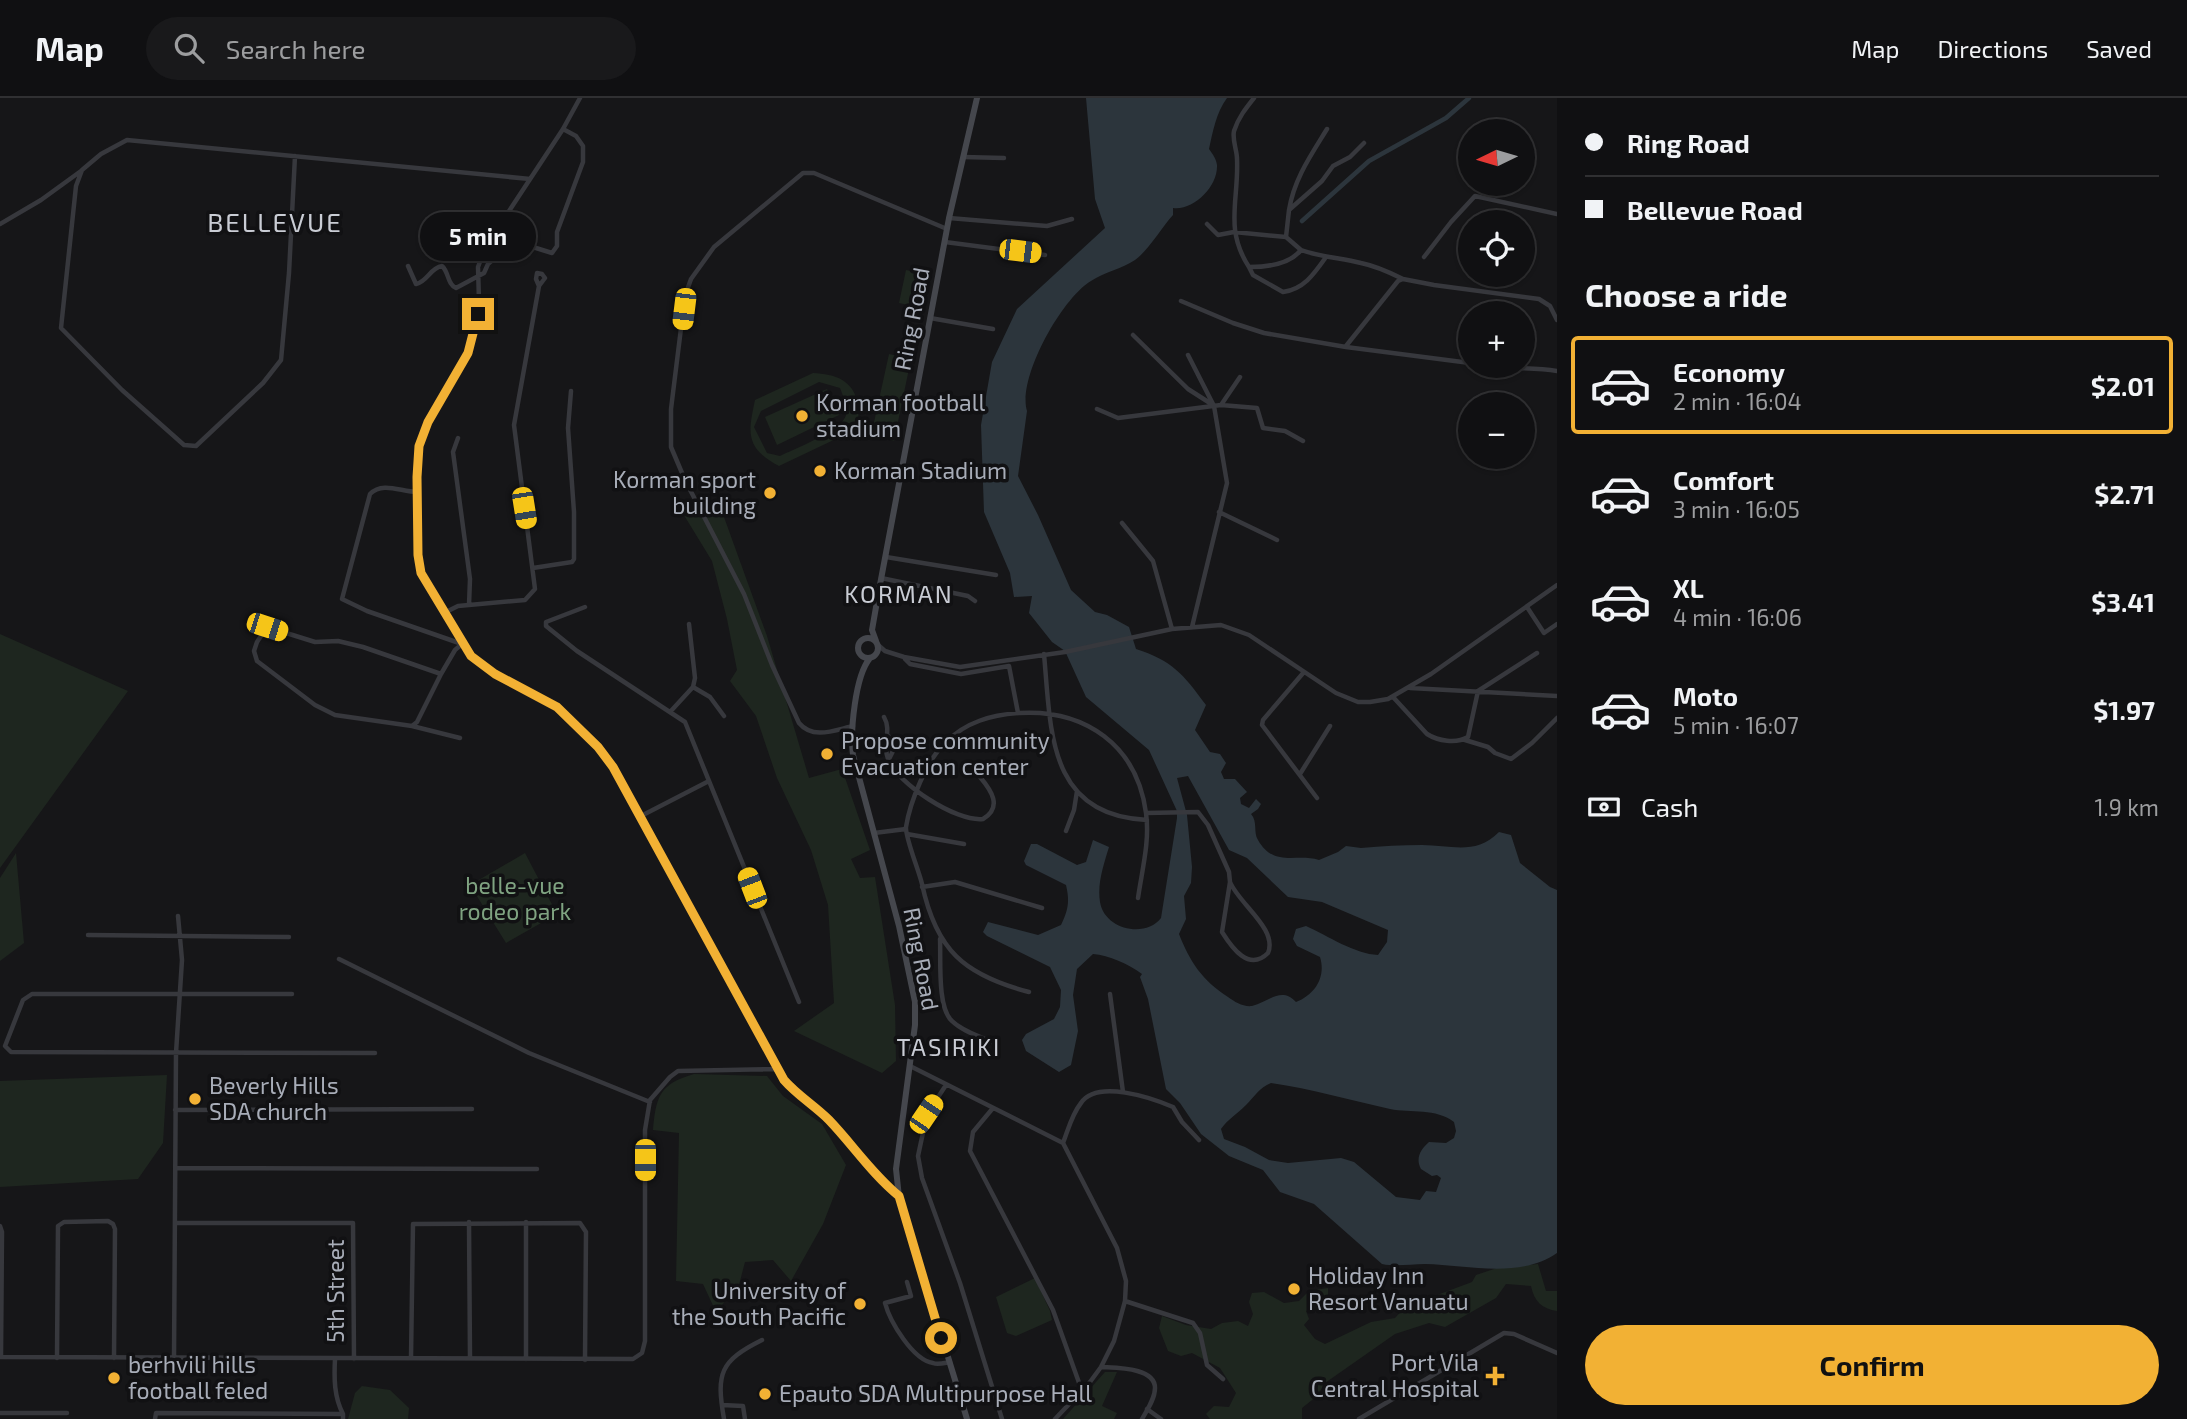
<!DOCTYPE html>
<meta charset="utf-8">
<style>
:root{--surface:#101012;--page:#19191b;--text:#f1f3f6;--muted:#9c9d9f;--line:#303032;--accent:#f2b134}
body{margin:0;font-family:"Exo 2",sans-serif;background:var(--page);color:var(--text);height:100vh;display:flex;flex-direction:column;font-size:26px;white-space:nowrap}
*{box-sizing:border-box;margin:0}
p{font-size:23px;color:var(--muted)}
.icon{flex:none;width:38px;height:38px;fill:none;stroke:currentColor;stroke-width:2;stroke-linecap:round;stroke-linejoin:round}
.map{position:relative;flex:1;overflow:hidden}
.side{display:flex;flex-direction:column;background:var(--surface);width:630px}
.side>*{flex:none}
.hud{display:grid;align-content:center;height:154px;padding:0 28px;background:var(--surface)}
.needle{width:46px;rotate:265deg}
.tools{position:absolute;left:1458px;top:21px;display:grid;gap:14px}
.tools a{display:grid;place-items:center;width:77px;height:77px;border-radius:50%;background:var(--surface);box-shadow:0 2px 5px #0004,0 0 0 2px var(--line);font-size:35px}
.end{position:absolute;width:32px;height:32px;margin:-16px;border:9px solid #f2b134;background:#111;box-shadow:0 0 0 4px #111}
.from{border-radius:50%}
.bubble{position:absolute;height:49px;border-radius:24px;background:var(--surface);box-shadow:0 2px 5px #0004,0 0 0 2px var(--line);font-size:23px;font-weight:700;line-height:49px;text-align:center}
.car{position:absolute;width:21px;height:42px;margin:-21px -10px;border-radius:9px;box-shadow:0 0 5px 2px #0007;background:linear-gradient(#f5c518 24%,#345 0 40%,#f5c518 0 76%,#345 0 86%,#f5c518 0)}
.hud b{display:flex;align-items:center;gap:24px;height:66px;font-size:26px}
.hud b+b{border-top:2px solid var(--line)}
.hud i{width:18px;height:18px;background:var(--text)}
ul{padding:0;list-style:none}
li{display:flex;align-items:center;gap:21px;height:98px;margin:0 14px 10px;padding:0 14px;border:4px solid transparent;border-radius:7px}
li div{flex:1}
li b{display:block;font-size:26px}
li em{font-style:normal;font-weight:700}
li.selected{border-color:var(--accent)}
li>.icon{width:63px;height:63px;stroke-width:1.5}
h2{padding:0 28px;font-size:32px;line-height:84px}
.pay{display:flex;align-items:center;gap:18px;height:77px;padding:0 28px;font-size:26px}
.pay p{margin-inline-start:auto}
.action{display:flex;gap:14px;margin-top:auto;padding:14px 28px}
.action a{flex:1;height:80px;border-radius:42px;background:var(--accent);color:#111;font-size:28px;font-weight:700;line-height:80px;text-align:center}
header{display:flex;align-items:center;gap:42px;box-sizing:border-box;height:98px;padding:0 35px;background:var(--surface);border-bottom:2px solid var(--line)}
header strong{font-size:33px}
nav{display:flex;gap:38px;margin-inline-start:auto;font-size:24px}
.search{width:490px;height:63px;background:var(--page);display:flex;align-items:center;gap:18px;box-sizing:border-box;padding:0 24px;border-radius:38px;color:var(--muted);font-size:26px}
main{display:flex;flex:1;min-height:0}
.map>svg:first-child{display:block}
</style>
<header>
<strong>Map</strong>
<div class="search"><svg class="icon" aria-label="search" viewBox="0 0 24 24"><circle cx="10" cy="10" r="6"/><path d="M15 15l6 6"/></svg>Search here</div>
<nav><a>Map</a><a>Directions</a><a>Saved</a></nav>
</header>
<main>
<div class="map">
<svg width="1557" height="1321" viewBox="0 0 1557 1321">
<rect width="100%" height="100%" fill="#161618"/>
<!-- green -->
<path fill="#1e261f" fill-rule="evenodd" d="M906,172L924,176L917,209L899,205Z
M889,256L911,261L894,343L871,338Z
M813,275C835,276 854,282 858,307C859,316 857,320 861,329L779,368C745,350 748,335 755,302ZM819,284L840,290C843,298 848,309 846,317C843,332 794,351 780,358L767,355L754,329L761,313Z
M827,291L839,317L777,347L765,319Z
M720,408L767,538L809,680L842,671L870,752L851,761L860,780L875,779L895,907L896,963L882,975L794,933L834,905L828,807L811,752L777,680L756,618L730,583L737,572L727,521L712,463L679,409Z
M0,536L128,593L0,770Z
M16,755L24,845L0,863V780Z
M525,755L557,816L506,845L470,787Z
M694,976L767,978L783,998L822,1026L846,1067L823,1126L791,1183L773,1162L745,1164L739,1187L716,1214L703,1186L676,1183L679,1035L653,1032C656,999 659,986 694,976Z
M167,977L163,1045L138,1081L0,1089V983Z
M1538,1166L1546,1193H1557V1213C1542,1211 1534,1203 1531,1188L1506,1186L1496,1200L1445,1229L1429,1225L1395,1236L1325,1285L1317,1298L1302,1310V1321H1210L1206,1316L1214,1308L1229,1309L1236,1295L1220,1270L1192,1255L1181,1258L1168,1253L1159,1230L1162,1218L1186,1227L1211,1231L1222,1225L1238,1223L1248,1228L1253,1216L1249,1204L1252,1195L1264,1194L1284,1205L1299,1203L1309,1193L1328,1190V1200L1306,1213L1309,1221L1304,1227L1315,1241L1325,1246L1371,1224L1395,1220L1405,1209L1472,1184L1476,1177L1497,1170Z
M1035,1180L1050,1213L1052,1222L1016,1238L1007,1235L996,1199Z
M1105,1274H1117L1102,1308L1117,1315L1114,1321H1063Z
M362,1288L390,1292L409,1310L408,1321H348L355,1295Z"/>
<!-- water -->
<path fill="#2c353c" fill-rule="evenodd" d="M1086,0H1227C1216,15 1213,33 1209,51C1213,57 1216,60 1217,67C1218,89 1193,113 1173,110V117C1162,129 1148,153 1135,162C1122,171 1104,174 1091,183C1062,200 1017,280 1027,313L1018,378L1038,417L1071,492L1095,514L1107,517L1129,529L1136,551C1173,563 1183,576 1206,607L1195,632L1210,654L1220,656L1226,665L1221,674L1224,681H1235L1247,694L1240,700L1241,706L1249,710L1256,701L1261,706L1258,711L1251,716C1258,724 1253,734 1258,742C1274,770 1296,755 1319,762L1338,754L1346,748L1361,750C1382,748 1402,747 1422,747C1451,747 1475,758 1499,734L1511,737L1520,765L1550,789L1557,792V1155C1520,1181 1467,1167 1425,1166C1410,1166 1397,1169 1382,1166L1314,1106L1280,1094L1263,1072L1229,1058L1201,1036L1180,1005L1166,991L1148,901L1140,879L1142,876C1128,866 1109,857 1093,856L1077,871L1073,897L1078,933L1071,967L1059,974L1026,953L1022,942L1026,936L1054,921L1060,909L1061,892L1050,869L987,838L983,834L988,824L1038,837L1061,827C1068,812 1070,804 1066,787L1026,767L1024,763L1031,746H1037L1077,767L1086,764L1093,742L1109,749C1104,766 1097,785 1100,804C1104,831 1145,841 1161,820L1177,720V713L1149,652L1086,599L1065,553L1052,544L1029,515L1032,498L1014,499L1010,475L984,414L981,327L992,264L1017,211L1105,130L1095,101ZM1188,678L1229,752L1247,760L1288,799L1322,804L1388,832L1387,844L1378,857C1355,856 1328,838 1306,828L1296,831L1293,841L1297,848L1320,859C1326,878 1316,896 1296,904C1281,888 1269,904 1252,908C1243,909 1235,904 1228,899C1202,882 1190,864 1179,836L1186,821L1184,798L1191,785L1192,769L1187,717L1177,680ZM1271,985C1312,991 1350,1002 1390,1011C1411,1015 1436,1010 1454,1024L1456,1033L1454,1040L1446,1045L1429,1044C1421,1051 1415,1060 1421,1071L1432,1078L1437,1077L1441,1080L1436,1094L1426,1093L1420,1102L1396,1099L1354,1064L1341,1060L1288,1065L1269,1062L1245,1049L1224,1041L1221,1031C1228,1021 1237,1016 1246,1007C1255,998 1259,990 1271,985Z"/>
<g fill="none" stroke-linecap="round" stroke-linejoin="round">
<!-- canal -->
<path stroke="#2c353c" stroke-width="4.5" d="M1302,123L1369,63L1446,20L1469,0"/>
<!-- minor -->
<path stroke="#37383d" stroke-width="4.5" d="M580,0L563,31L486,148L478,169L479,203L471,247L428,324L419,349L417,379L418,467L420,475L472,558L495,576L557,609L598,649L613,669L784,982C797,997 814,1008 829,1022C853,1046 872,1076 898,1098
M1254,0C1246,10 1238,20 1234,33C1232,42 1237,52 1237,61C1239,102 1224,131 1249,169C1266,169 1290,166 1301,152C1321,159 1341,160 1361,165C1376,168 1389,174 1403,181
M295,58L289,175L281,262L263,285L196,348L184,347L122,292L61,230L76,88L82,72L101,56L127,42L530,81
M963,59L1004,60
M1289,112C1294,81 1311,57 1327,31
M949,120L1047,128L1072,121
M0,126L41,102L81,73
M1207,126L1218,137L1234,134L1286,139L1301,152
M1286,139L1289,112L1322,83L1333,68L1350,59L1364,45
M945,144L1045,157
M1424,159L1451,124L1475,98L1557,116
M408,168L416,186C428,183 430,170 442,168C449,174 447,186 456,190L484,175L488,166L503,153L519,149L536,150L552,155L557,148V134L583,64V48L576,38L563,31
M1249,169L1253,177L1283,194C1304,191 1314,176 1326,159
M1181,203L1233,225L1264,235L1346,249L1470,265
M930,220L993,231
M1133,237L1188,291L1213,307
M1346,248L1398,183L1403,181L1434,187L1539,201L1550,208L1557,222
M1188,257L1214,308L1227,385L1192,529
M1487,268C1510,271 1533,269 1557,273
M1221,307L1240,279
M1097,311L1118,320L1221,307L1257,310L1263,330L1285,333L1303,343
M458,340L453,354L470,481L469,507
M1219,414L1277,442
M1122,425L1153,463L1172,531
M886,459L996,477
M533,470L572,464L574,461V414L568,330L571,293
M881,480L968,498L975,503
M585,509L546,524V528L577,553L685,624L799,904
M1527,509L1544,535L1557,526
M444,515L458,508L525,502L535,491L514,327L539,188L536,181L537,175L542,176L545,180L539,188
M689,526L695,580L693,589
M877,546L885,553L904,559L960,569L1065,554L1172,531L1221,527L1249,537L1336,595L1358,604H1370L1388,601L1431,576L1557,487
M1044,556C1051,631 1047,718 1147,722
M905,561L910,566L961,576L1009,568L1018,615
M1304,574L1263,622L1262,627L1317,700
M441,576L417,624L412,628L460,640
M1410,590L1557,598
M1393,599L1427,636C1438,643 1456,646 1468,639L1478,593L1537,555
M670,614L693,589L710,599L724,618
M884,619C892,633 882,645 888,661C898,686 956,724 983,721C1003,709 991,692 980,679
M412,628L335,617L315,607L257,563L254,553L257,544L267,529L315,544L338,543L363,549L441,576L455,552L462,546L367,513L342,501L370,396C383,383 401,394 417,394
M853,628C835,632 813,642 799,625L772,567L744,496L685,382L671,349V311L685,198L691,181L714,149L803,75H814L947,131
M887,637L892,641L895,649L889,661
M1465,642L1488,649L1495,655L1511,661L1532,645L1557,620
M1300,676L1330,628
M1146,715L1198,714L1208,727L1229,774L1230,784L1222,834C1232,850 1249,874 1268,855C1278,831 1239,806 1230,784
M641,718L707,684
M1066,733L1074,712L1077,693
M874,735L906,731
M907,736L964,746
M922,789L955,784L1042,810
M88,837L289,839
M940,841C941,861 937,910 952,923C962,933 979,938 992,944
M339,861L529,955L650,1004
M1029,894C964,877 936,852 922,786C919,773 905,739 906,729C910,704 927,661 946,644C966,624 991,617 1019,615C1085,611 1137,647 1146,715C1150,743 1142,772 1138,800
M292,896H32L23,902L5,948L11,954L375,955
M1110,896L1123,994
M910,968L1063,1045L1117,1150L1126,1183L1125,1203L1114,1243L1101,1269L1090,1284L1055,1321
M946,987L927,1016L918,1058L922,1080L960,1185L1002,1321
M993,1010L973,1034L970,1053L1053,1212L1082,1293
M175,1012L472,1011
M1063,1045C1068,1032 1072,1016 1081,1005C1097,981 1152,1000 1173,1009L1182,1024L1199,1042
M176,1070L537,1071
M469,1124L470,1260
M175,1125H353L354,1261
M0,1128L2,1134L1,1259
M907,1184L911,1198L885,1205C890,1224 913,1262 933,1265C938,1267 944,1265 950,1264
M1125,1203L1193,1225L1200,1235L1207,1267L1223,1281
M0,1259L633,1261L642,1255L645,1243V1032L650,1002L670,979L678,973L777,971
M57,1260L58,1128L64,1124L108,1123L113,1126L115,1131L114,1260
M174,1260L176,955L182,862L178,818
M411,1260L413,1126L580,1125L586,1134L585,1262
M335,1261C334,1280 334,1299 343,1316
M526,1261V1124
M1101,1269C1115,1270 1155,1269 1155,1290C1155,1301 1147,1312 1142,1321
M722,1307L743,1308L745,1321
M1147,1311L1161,1321
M0,1315H67
M155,1321L156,1315L343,1316V1321
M724,1321C716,1275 720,1263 762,1242
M1359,1321L1504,1235L1514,1236L1557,1255"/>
<!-- secondary -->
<path stroke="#45474d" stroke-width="6" d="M858 550a10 10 0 1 1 20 0a10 10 0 1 1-20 0Z
M876,543L872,532L879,492L949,120L977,0
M870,560C855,578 850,634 853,657L899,828L915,904V927L896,1071L899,1099L967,1321"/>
</g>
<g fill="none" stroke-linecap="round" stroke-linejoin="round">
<!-- route -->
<path stroke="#f2b134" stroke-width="9" d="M478,216L468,255L428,324L419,348L417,379L418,457L421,475L471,558L495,576L557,609L598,649L613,669L784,982C797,997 815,1008 829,1022C853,1047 872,1076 899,1098L941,1240"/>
</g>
<!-- markers -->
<g fill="#f2b134" stroke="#111113" stroke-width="2.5">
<circle cx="802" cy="318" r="7"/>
<circle cx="820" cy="373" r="7"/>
<circle cx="770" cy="395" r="7"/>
<circle cx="827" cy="656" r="7"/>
<circle cx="195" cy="1001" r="7"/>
<circle cx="1294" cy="1191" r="7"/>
<circle cx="860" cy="1206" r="7"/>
<path d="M1491.5 1267.5h7v7h7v7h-7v7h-7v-7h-7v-7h7z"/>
<circle cx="114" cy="1280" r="7"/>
<circle cx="765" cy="1296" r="7"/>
</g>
<g text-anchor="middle" stroke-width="7" stroke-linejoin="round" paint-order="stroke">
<!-- street labels -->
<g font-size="23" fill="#a8adb8" stroke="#111113">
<text transform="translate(912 221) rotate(-79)" y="8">Ring Road</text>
<text transform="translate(921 861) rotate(79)" y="8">Ring Road</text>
<text transform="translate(336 1193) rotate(-90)" y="8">5th Street</text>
</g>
<!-- poi labels -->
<g font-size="23" fill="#a8adb8" stroke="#111113" text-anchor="start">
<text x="816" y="313">Korman football<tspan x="816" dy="26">stadium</tspan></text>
<text x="834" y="381">Korman Stadium</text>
<text x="756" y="390" text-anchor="end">Korman sport<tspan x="756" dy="26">building</tspan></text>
<text x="841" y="651">Propose community<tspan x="841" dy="26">Evacuation center</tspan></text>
<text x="209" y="996">Beverly Hills<tspan x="209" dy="26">SDA church</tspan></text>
<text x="1308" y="1186">Holiday Inn<tspan x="1308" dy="26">Resort Vanuatu</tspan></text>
<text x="846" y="1201" text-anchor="end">University of<tspan x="846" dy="26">the South Pacific</tspan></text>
<text x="1479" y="1273" text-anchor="end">Port Vila<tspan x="1479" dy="26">Central Hospital</tspan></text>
<text x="128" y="1275">berhvili hills<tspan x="128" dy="26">football feled</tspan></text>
<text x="779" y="1304">Epauto SDA Multipurpose Hall</text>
</g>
<!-- park labels -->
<g font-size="23" fill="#7fa381" stroke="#111113">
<text x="515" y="796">belle-vue<tspan x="515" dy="26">rodeo park</tspan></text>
</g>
<!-- neighbourhood labels -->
<g font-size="24" letter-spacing="2" fill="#c9ccd4" stroke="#111113">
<text x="899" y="505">KORMAN</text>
<text x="949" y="958">TASIRIKI</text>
</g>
<!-- quarter labels -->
<g font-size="26" letter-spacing="2" fill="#c9ccd4" stroke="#111113">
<text x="275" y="134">BELLEVUE</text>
</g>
</g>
</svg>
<div class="tools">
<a><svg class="needle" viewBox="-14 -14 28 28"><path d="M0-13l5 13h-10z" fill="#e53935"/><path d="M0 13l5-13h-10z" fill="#9c9d9f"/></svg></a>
<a><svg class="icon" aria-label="locate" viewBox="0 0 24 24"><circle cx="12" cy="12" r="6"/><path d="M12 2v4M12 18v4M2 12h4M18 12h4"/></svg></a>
<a>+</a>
<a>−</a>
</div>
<i class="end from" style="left:941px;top:1240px"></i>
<i class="end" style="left:478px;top:216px"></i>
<div class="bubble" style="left:420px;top:114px;width:116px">5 min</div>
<i class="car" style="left:1020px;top:153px;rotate:97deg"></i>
<i class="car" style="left:684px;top:211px;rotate:187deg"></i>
<i class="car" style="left:524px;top:410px;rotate:171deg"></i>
<i class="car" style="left:267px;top:529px;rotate:108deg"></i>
<i class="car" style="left:752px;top:790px;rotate:339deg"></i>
<i class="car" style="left:926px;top:1016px;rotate:34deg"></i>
<i class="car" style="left:645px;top:1062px;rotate:180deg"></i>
</div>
<section class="side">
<div class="hud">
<b><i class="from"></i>Ring Road</b>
<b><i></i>Bellevue Road</b>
</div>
<h2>Choose a ride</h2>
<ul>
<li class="selected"><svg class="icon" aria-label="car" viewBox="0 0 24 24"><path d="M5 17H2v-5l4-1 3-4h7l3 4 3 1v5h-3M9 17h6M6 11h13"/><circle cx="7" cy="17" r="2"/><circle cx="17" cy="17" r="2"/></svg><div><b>Economy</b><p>2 min · 16:04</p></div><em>$2.01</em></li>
<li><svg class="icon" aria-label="car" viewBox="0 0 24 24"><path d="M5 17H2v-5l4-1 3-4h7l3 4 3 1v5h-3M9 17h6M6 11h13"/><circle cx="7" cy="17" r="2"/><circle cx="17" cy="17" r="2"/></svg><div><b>Comfort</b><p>3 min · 16:05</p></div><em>$2.71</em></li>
<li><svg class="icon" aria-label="car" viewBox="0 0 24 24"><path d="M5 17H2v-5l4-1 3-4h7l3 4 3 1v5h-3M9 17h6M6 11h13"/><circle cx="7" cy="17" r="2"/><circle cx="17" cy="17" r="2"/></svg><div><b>XL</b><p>4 min · 16:06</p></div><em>$3.41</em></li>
<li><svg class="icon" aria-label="car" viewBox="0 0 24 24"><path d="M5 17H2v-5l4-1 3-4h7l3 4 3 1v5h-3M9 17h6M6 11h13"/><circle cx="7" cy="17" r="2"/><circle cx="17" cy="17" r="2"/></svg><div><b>Moto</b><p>5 min · 16:07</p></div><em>$1.97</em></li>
</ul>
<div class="pay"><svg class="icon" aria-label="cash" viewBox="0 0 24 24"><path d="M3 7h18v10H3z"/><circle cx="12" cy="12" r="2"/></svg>Cash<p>1.9 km</p></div>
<div class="action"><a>Confirm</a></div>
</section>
</main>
